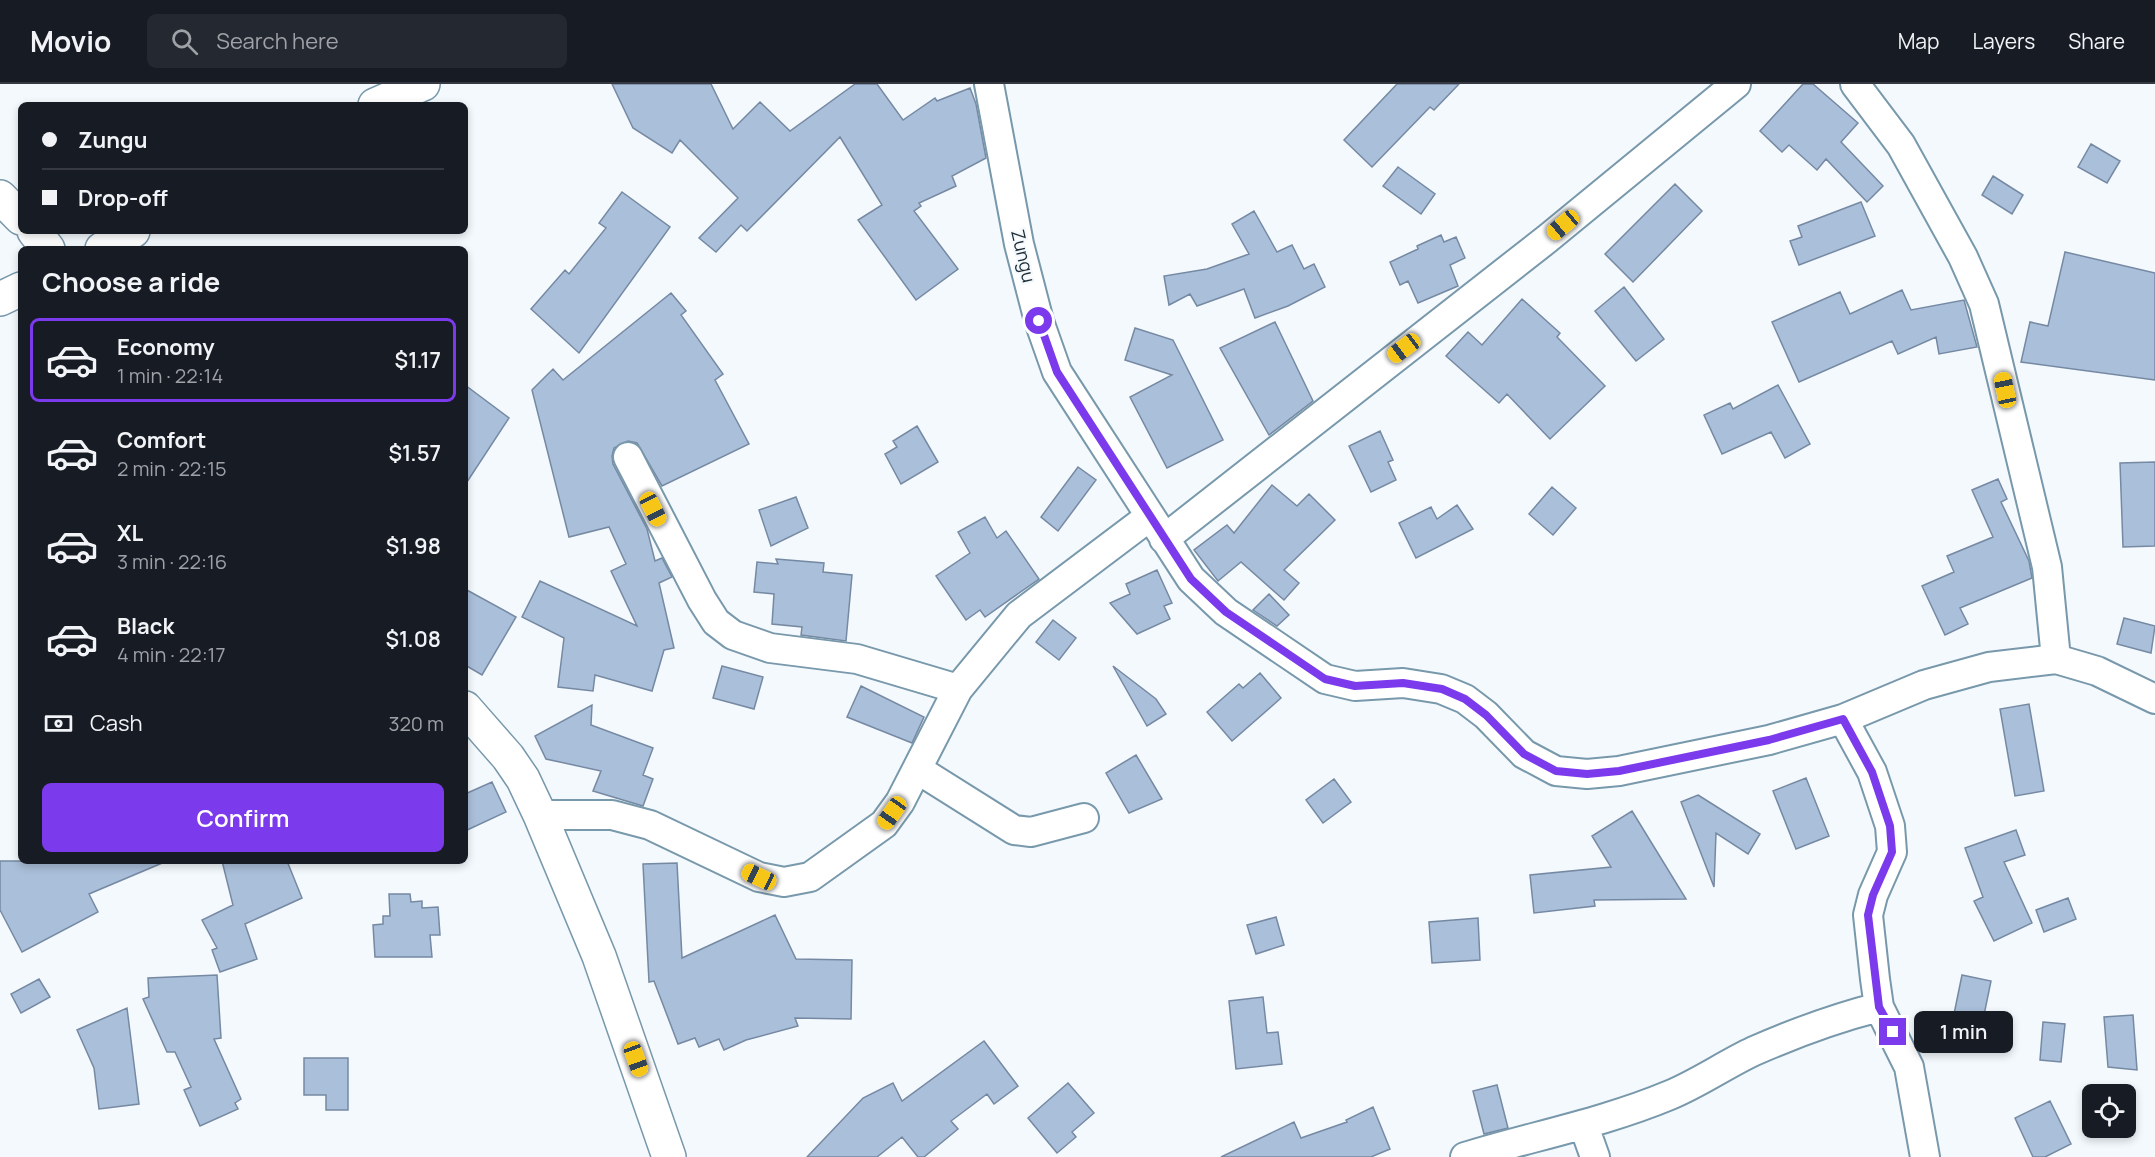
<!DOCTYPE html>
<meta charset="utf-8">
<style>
:root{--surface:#171b24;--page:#242831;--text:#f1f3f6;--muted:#9ea1a6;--line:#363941;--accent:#7c3aed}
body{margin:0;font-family:Manrope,sans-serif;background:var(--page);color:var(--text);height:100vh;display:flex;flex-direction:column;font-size:22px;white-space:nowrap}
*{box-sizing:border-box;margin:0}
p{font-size:20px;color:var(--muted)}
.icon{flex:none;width:33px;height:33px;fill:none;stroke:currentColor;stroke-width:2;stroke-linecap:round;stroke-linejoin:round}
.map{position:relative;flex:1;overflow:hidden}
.details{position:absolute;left:18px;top:162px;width:450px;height:618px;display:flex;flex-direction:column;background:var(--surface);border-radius:9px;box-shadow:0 3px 9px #0003}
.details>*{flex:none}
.banner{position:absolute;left:18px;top:18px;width:450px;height:132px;border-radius:9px;box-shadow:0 3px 9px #0003;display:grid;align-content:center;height:132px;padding:0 24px;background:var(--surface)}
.buttons{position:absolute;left:2082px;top:1000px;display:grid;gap:12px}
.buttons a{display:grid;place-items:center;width:54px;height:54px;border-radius:9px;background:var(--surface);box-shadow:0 3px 9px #0003;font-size:30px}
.end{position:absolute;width:27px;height:27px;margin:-14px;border:8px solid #7c3aed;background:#fff;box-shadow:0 0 0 3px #fff}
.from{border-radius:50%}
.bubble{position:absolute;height:42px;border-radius:9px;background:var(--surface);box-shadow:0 3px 9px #0003;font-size:20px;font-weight:600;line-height:42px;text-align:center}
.car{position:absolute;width:18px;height:36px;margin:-18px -9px;border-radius:8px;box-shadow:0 0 4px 2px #0007;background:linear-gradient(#f5c518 24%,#345 0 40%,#f5c518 0 76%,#345 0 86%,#f5c518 0)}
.banner b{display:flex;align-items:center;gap:21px;height:57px;font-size:22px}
.banner b+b{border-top:2px solid var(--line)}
.banner i{width:15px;height:15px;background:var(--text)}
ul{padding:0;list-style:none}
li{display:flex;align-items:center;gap:18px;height:84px;margin:0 12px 9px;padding:0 12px;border:3px solid transparent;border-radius:9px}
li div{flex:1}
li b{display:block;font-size:22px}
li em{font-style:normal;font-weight:600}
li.on{border-color:var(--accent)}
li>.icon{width:54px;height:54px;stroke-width:1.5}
h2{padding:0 24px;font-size:27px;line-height:72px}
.pay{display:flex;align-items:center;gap:15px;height:66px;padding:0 24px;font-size:22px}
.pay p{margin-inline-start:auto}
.button{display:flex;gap:12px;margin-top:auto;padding:12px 24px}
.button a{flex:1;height:69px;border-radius:9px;background:var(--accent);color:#fff;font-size:24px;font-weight:600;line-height:69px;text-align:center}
header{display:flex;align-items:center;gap:36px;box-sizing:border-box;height:84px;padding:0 30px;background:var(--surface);border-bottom:2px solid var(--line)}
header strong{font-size:28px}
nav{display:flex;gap:33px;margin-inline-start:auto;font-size:21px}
.search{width:420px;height:54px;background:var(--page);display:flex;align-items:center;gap:15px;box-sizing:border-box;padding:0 21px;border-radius:9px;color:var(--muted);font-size:22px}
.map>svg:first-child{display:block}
</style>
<header>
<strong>Movio</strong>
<div class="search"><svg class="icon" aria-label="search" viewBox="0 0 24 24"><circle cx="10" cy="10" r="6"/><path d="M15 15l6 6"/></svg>Search here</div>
<nav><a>Map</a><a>Layers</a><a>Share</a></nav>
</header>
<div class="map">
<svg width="2155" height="1073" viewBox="0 0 2155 1073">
<rect width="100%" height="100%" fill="#f3f9fd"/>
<!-- building -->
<path fill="#aabfda" stroke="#7689a3" stroke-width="1.5" d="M612,0H711L733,45L760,18L790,47L855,0H877L903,36L935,14L937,17L970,4L976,20L986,74L952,92L956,102L919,119L921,122L914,127L958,185L916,216L858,136L882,121L840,53L747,147L741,141L716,168L699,154L738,114L680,56L672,69L633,44Z
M1397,0H1459L1434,26L1430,23L1372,83L1344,56Z
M1803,0H1813L1858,39L1841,58L1883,102L1867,118L1826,75L1817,86L1789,61L1782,68L1760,47Z
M2091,60L2120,77L2107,99L2078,83Z
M1398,83L1435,110L1421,130L1383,102Z
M1993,92L2023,111L2012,130L1982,111Z
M1675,100L1702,127L1633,198L1605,170Z
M622,108L670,143L579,269L531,225L565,186L569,190L606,144L599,139Z
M1861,118L1875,152L1799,181L1790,157L1802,153L1798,142Z
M1254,127L1277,168L1292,161L1304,185L1314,180L1325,203L1288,222L1255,234L1244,205L1197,222L1190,210L1169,221L1164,192L1207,185L1249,170L1232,140Z
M1441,151L1444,158L1456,153L1465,174L1450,181L1458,202L1418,219L1408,197L1400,201L1390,178L1418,165L1417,162Z
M2065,168L2155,189V296L2021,278L2030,238L2048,242Z
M1624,203L1664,255L1636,277L1595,227Z
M1902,206L1911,226L1964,216L1977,263L1939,270L1936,253L1898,270L1892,257L1799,298L1772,238L1840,208L1850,230Z
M671,209L686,227L681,231L723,290L715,296L749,360L662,402L637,359L628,357L614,364L612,372L613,380L647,445L655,477L662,474L672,493L659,499L674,564L664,566L652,607L595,591L593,607L558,603L564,554L522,533L540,497L637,542L611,487L626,480L609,443L569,453L532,306L553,285L563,296Z
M1522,215L1560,249L1557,253L1605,302L1550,355L1507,310L1499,319L1446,272L1468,248L1482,261Z
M1275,238L1313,317L1269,351L1220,264Z
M1135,244L1173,256L1223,356L1167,384L1130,313L1172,291L1125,276Z
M465,301L509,334L465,401Z
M1778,301L1810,360L1785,374L1771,348L1722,370L1704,331L1730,319L1733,325Z
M917,342L938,378L901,400L885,370L897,363L893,357Z
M1380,347L1393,376L1388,378L1396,396L1371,408L1349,362Z
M2155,378V462L2123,463L2120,379Z
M1078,383L1096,396L1058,447L1041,433Z
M1998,395L2007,415L2001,418L2029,477L2032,494L1960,524L1968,540L1945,551L1922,502L1954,488L1947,472L1993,453L1972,406Z
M1272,401L1297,422L1309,410L1335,436L1284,486L1299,499L1284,516L1241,478L1218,497L1194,466L1227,441L1234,449Z
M1552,403L1576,424L1553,451L1529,430Z
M796,413L808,444L771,462L759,426Z
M1457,421L1473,445L1416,474L1399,439L1431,423L1437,435Z
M985,433L997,454L1006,447L1039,495L985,533L980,526L966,536L936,492L970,469L958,448Z
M776,475L824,479L823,488L852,491L846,557L801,551L802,543L772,540L774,510L754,508L757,478L778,480Z
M1157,486L1172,519L1164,522L1170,535L1137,550L1110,519L1130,510L1126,500Z
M465,505L516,533L482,591L465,581Z
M1269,510L1289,531L1277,542L1253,526Z
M2124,534L2155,542L2151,569L2117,560Z
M1053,536L1076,554L1059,576L1036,558Z
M722,582L763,593L754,625L713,614Z
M1113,582L1156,615L1166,630L1147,642Z
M1260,589L1281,614L1232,657L1207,628L1239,600L1243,604Z
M861,602L924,633L912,659L847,633Z
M2029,620L2044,707L2015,712L2000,625Z
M592,621L591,641L653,664L643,691L653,695L643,722L593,707L601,687L546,675L535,652Z
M1136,671L1162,715L1129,729L1106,689Z
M1806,694L1829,752L1796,765L1773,707Z
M1334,695L1351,718L1323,739L1306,716Z
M492,698L506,728L465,747V710Z
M1698,711L1760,750L1748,770L1716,749L1714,803L1681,718Z
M1632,727L1686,815L1594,816L1595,822L1534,829L1530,791L1611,783L1592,752Z
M2016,746L2025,771L2004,778L2032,839L1994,857L1974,817L1983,813L1965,764Z
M0,777H167L89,810L98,828L22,868L0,826Z
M222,777H287L302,814L245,840L257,875L220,888L212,866L217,864L202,836L233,821Z
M677,779L682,874L775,831L796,875L852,876L851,935L795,934L798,942L746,956L724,966L719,955L699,963L695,954L678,960L654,897L649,898L643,780Z
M389,810H410L411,818L422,817V824L438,823L440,851H430L432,873H375L373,841L383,840V832H390Z
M2068,814L2076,835L2044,848L2036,826Z
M1276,833L1284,861L1256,870L1247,841Z
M1478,834L1480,876L1432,879L1429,838Z
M217,891L221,954L214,955L241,1015L235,1019L238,1025L200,1042L184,1006L191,1003L175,968H167L143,915L149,913L148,894Z
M1962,891L1991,897L1983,936L1954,930Z
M39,895L50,913L21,929L11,910Z
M1263,913L1267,949L1278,948L1282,980L1236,985L1229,917Z
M127,924L139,1020L99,1025L94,984L77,946Z
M2133,931L2137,986L2108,983L2104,933Z
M2043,938L2065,940L2061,978L2040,976Z
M984,957L1018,1002L994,1020L987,1010L951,1037L958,1045L924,1073H918L902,1053L877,1073H807L863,1014L893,999L902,1017Z
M304,974H348V1026H326V1011H304Z
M1068,999L1094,1029L1072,1048L1076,1053L1057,1069L1028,1034Z
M1497,1001L1508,1044L1484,1050L1473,1007Z
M2050,1017L2071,1060L2045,1073H2033L2015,1034Z
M1373,1023L1390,1065L1371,1073H1221L1294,1038L1301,1054L1347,1038L1346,1036Z"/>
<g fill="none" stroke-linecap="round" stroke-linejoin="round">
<defs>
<path id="minor" d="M989,0L1019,160L1039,237L1057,288L1191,495L1226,528L1325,595L1355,602L1403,599L1441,605L1465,615L1486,631L1524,670L1556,687L1587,690L1619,687L1769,656L1843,635L1924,601L1989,583L2056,575L2097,587L2155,615
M1855,0L1901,61L1963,173L1984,220L2047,483L2056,575
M628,373L702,516L716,538L733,551L770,564L857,575L958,605
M1164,455L1547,155L1736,0
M1843,635L1872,688L1890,742L1892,768L1873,811L1868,831L1875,895L1879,923L1909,983L1925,1073
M917,685L1014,746L1031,748L1084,734
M540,731H612L650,741L759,793L784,798L810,793L884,740L900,718L958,605L1019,531L1149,433
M1584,1042L1595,1073
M1465,1073C1533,1052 1603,1039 1670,1011C1699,999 1726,980 1754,967C1795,949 1836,934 1879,923"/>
<path id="tertiary" d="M375,21L423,0
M0,113L21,134
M34,147L48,165
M102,165L133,147
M0,215L21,205
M465,624L508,673L523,695L540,731L599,872L669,1073"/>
</defs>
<!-- minor casing -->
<use href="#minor" stroke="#7898ab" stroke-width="32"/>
<!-- tertiary casing -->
<use href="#tertiary" stroke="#7898ab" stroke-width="36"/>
<!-- minor -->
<use href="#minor" stroke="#fff" stroke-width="28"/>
<!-- tertiary -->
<use href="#tertiary" stroke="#fff" stroke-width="33"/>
</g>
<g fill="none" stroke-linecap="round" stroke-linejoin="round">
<!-- route -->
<path stroke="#7c3aed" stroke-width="8" d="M1039,237L1057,288L1191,495L1226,528L1325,595L1355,602L1403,599L1442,605L1465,615L1486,631L1524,670L1556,687L1587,690L1619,687L1769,656L1843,635L1872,688L1890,742L1892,768L1873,811L1868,831L1879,923L1893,948"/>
</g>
<g text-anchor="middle" stroke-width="4.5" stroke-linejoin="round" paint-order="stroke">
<!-- street labels -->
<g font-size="18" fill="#1d2a32" stroke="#f3f9fd">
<text transform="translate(1023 172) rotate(77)" y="6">Zungu</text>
</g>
</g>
</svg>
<div class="buttons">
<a><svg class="icon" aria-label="locate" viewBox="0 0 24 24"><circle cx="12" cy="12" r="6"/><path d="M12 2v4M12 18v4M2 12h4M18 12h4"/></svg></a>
</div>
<i class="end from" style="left:1039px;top:237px"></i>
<i class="end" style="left:1893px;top:948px"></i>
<div class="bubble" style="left:1914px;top:927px;width:99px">1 min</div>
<i class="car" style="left:1563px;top:141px;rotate:230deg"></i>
<i class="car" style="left:1404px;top:264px;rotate:233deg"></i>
<i class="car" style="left:2005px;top:306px;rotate:348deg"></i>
<i class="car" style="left:653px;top:425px;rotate:153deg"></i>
<i class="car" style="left:892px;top:729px;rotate:215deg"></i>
<i class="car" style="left:759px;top:793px;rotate:295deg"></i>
<i class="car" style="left:636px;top:975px;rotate:160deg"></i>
<div class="banner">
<b><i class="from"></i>Zungu</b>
<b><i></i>Drop-off</b>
</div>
<section class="details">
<h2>Choose a ride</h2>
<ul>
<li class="on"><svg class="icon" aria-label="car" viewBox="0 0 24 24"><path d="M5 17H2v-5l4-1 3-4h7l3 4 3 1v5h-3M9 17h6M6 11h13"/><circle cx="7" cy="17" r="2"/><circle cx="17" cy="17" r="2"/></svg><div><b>Economy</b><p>1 min · 22:14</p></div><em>$1.17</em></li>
<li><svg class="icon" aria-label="car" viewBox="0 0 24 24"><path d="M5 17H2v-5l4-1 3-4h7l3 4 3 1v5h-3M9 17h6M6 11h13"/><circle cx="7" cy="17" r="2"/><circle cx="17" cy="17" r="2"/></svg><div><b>Comfort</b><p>2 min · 22:15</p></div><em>$1.57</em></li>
<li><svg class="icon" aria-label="car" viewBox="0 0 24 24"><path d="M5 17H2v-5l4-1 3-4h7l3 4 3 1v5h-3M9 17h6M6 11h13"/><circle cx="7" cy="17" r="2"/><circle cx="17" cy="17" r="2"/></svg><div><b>XL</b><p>3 min · 22:16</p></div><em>$1.98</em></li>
<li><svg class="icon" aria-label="car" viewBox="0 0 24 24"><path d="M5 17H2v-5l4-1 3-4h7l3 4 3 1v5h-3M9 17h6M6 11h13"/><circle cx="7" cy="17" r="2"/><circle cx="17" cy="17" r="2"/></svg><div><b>Black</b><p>4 min · 22:17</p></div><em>$1.08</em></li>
</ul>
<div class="pay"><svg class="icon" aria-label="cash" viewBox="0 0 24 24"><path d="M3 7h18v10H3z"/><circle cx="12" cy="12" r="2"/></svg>Cash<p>320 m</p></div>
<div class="button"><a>Confirm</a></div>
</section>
</div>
